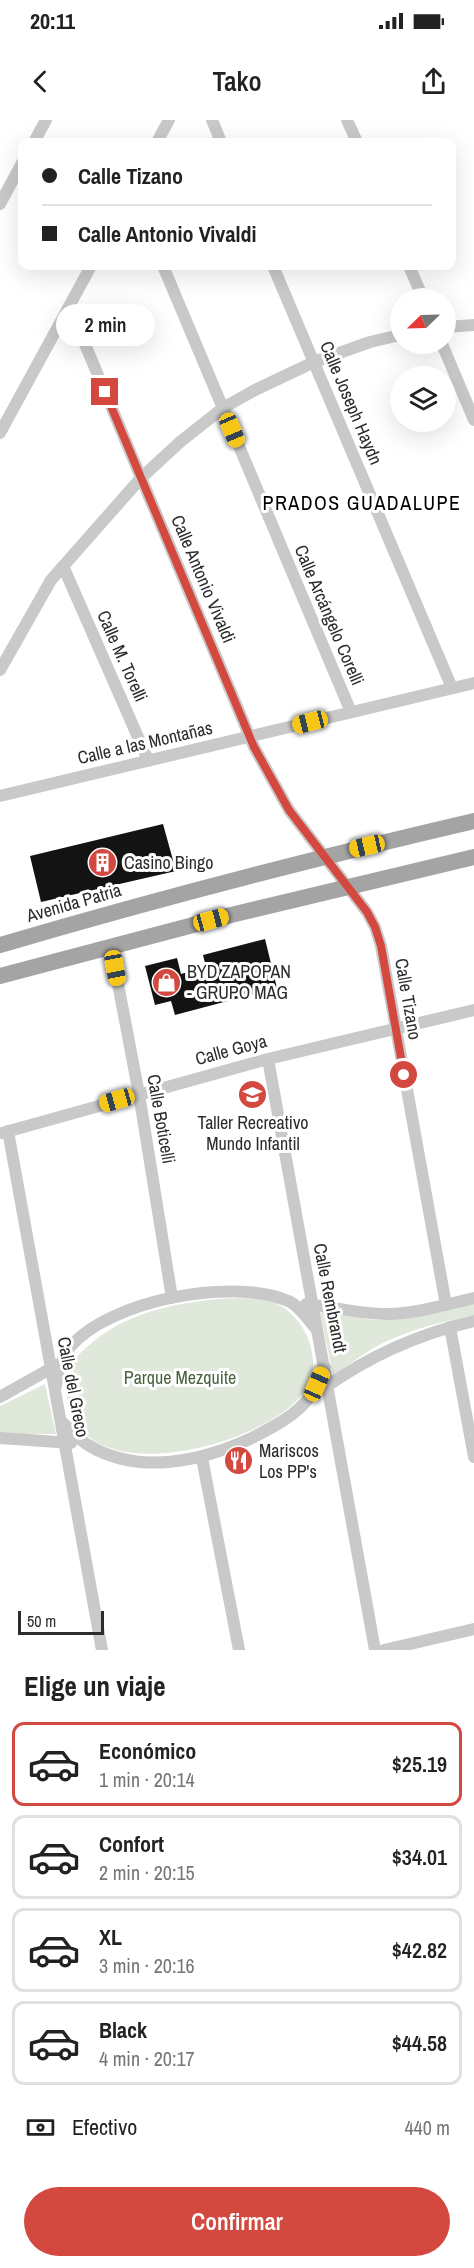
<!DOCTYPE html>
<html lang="es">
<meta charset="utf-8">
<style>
:root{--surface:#fff;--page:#f6f6f6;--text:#222;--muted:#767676;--line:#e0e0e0;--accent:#d3493f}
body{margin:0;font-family:"Archivo Narrow",sans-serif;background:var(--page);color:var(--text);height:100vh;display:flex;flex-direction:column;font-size:22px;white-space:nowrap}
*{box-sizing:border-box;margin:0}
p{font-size:20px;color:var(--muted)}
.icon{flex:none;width:33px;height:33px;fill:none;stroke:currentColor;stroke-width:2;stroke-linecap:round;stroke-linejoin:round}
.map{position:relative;height:1530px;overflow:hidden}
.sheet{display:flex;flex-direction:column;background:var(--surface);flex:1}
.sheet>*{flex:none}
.hud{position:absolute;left:18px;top:18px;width:438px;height:132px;border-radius:12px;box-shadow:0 6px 24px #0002;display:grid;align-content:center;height:132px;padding:0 24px;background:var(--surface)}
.needle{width:39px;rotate:247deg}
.fabs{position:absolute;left:390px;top:168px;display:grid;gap:12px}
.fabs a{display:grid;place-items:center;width:66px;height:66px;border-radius:50%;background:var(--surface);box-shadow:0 6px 24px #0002;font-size:30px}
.scale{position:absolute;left:18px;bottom:15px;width:86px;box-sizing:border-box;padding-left:6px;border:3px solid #2c2c2c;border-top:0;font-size:16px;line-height:21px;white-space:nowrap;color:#2c2c2c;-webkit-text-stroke:4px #fff;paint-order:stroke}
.end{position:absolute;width:27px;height:27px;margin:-14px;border:8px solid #d3493f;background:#fff;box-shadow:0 0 0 3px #fff}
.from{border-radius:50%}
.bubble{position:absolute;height:42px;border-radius:21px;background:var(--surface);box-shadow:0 6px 24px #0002;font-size:20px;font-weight:600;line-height:42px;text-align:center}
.car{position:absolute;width:18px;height:36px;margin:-18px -9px;border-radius:8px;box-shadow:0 0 4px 2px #0007;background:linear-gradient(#f5c518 24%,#345 0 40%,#f5c518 0 76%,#345 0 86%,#f5c518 0)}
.hud b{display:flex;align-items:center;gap:21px;height:57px;font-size:22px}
.hud b+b{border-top:2px solid var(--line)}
.hud i{width:15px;height:15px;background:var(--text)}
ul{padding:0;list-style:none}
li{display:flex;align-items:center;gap:18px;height:84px;margin:0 12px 9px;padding:0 12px;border:3px solid var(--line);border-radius:12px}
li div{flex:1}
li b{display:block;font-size:22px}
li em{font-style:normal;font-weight:600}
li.selected{border-color:var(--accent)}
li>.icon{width:54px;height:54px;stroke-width:1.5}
h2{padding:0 24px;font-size:27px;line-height:72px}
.pay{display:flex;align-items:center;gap:15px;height:66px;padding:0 24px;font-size:22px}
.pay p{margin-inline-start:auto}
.cta{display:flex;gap:12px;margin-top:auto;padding:12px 24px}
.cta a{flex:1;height:69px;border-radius:36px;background:var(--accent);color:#fff;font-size:24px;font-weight:600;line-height:69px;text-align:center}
.status{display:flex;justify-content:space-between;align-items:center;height:42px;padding:0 30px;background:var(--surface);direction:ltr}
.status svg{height:16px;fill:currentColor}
header{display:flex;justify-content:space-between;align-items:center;height:78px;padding:0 24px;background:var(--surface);font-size:27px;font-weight:600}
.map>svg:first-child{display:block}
</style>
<div class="status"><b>20:11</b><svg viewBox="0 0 49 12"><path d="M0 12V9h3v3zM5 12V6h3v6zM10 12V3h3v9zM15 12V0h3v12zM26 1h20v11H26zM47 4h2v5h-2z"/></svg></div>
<header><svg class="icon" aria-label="back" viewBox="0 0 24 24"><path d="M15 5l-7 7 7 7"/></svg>Tako<svg class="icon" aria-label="share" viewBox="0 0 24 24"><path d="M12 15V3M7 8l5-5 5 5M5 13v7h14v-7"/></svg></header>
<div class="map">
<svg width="474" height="1530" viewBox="0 0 474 1530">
<rect width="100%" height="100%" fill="#fff"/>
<!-- green -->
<path fill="#e0e8db" d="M217,1179C235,1179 258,1176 275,1183C308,1197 326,1246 302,1275C265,1321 122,1363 79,1307C71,1296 67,1282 66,1269C66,1263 65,1256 67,1251C72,1241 79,1234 87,1227C123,1194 169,1184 217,1179Z
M474,1183V1195C442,1202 411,1209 381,1224C364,1233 349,1245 333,1255L320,1192L372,1200L401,1199Z
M45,1264L56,1314H0V1286Z"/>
<!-- building -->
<path fill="#131313" d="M163,704L176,751L41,782L30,736Z
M265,819L277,868L175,895L171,881L155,885L145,846L177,838L181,854L206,847L203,835Z"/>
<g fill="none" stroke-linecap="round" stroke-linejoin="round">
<!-- minor -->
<path stroke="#c9c9c9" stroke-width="12" d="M212,0L221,22
M347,0L357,22
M34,22L46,0
M157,22L169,0
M0,84L22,43
M163,146L351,592
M273,146L452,568
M409,146L423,178
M69,186L254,627L289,690L367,792L375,807L381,826L446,1185
M446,207L474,205
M442,224L474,300
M0,313L91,146
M63,446L148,640
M0,550L51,460L141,358L180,322L223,288L255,270L314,242L370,222L400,215
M0,676L474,563
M111,827L139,974L172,1178
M268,939L375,1530
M8,1011L102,1530
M2,1013L268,939L474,890
M306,1184C334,1187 363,1195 391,1194C419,1193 447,1184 474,1178
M450,1207L474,1337
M56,1266C58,1253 61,1238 70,1227C110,1180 232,1157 288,1181C299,1185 309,1201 317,1210
M323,1269C370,1235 418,1214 474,1201
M0,1277L57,1245
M61,1301C69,1309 79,1319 88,1325C139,1356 202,1341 252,1318C271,1308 294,1297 308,1279C316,1270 320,1258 325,1247
M0,1318L71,1323
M202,1338L239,1530
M384,1530L474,1509"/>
<!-- major -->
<path stroke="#a4a4a4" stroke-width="16" d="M0,825C157,779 315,738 474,701
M0,856L231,795L474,737"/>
</g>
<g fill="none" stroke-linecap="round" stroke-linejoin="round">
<!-- route -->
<path stroke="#d3493f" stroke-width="8" d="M105,272L254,627L289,690L367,792L375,807L381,826L404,955"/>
</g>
<!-- icons -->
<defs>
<symbol id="building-disc" viewBox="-11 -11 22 22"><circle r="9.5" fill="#d3493f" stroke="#fff"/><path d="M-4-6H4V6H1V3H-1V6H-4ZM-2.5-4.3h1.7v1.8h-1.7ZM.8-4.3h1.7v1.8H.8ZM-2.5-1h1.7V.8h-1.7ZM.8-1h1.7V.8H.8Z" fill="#fff"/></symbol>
<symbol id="shop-disc" viewBox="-11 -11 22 22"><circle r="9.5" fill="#d3493f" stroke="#fff"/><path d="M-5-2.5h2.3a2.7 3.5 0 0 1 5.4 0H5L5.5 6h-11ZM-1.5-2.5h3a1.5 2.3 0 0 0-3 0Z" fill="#fff"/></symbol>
<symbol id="school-disc" viewBox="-11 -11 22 22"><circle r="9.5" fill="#d3493f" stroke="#fff"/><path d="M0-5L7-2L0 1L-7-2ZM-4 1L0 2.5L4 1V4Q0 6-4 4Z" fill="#fff"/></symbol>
<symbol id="restaurant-disc" viewBox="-11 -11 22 22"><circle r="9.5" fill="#d3493f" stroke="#fff"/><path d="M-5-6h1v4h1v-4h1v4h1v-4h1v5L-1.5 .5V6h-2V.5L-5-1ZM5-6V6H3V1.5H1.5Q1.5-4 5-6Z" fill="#fff"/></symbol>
</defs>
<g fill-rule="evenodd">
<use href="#building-disc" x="86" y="726" width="33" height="33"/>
<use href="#shop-disc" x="150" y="846" width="33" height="33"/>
<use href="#school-disc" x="236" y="958" width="33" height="33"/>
<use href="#restaurant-disc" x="222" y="1324" width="33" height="33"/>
</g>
<g text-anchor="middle" stroke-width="6" stroke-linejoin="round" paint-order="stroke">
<!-- street labels -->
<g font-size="18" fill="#2c2c2c" stroke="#fff">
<text transform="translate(351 283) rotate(67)" y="6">Calle Joseph Haydn</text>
<text transform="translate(203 459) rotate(67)" y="6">Calle Antonio Vivaldi</text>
<text transform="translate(329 495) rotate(67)" y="6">Calle Arcángelo Corelli</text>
<text transform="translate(122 536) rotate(66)" y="6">Calle M. Torelli</text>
<text transform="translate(145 623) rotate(-13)" y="6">Calle a las Montañas</text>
<text transform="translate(74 783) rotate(-16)" y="6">Avenida Patria</text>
<text transform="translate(408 879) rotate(80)" y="6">Calle Tizano</text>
<text transform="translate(231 930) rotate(-15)" y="6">Calle Goya</text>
<text transform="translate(161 999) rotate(80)" y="6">Calle Boticelli</text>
<text transform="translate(330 1178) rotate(79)" y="6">Calle Rembrandt</text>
<text transform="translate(73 1267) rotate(79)" y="6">Calle del Greco</text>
</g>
<!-- poi labels -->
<g font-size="18" fill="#2c2c2c" stroke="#fff" text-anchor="start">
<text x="124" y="749">Casino Bingo</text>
<text x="187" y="858">BYD ZAPOPAN<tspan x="187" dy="21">- GRUPO MAG</tspan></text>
<text x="253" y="1009" text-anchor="middle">Taller Recreativo<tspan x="253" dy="21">Mundo Infantil</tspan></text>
<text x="259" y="1337">Mariscos<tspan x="259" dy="21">Los PP's</tspan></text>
</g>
<!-- park labels -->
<g font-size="18" fill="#4a633e" stroke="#fff">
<text x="180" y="1264">Parque Mezquite</text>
</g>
<!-- neighbourhood labels -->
<g font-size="20" letter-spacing="1.5" fill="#000" stroke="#fff">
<text x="362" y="390">PRADOS GUADALUPE</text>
</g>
</g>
</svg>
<div class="fabs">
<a><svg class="needle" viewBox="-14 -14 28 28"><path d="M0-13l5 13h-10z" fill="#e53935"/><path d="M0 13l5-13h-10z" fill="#767676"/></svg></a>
<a><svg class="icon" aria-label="layers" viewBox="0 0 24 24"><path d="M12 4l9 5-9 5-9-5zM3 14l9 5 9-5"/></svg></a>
</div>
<div class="scale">50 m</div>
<i class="end from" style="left:404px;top:955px"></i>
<i class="end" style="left:105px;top:272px"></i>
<div class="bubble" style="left:56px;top:184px;width:99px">2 min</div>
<i class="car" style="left:232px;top:310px;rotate:157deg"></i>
<i class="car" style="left:310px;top:602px;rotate:256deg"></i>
<i class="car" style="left:367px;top:726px;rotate:257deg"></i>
<i class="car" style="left:211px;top:800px;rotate:75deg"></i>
<i class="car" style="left:115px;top:848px;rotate:169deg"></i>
<i class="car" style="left:117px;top:980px;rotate:254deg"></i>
<i class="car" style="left:317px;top:1264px;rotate:24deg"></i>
<div class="hud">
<b><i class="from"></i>Calle Tizano</b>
<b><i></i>Calle Antonio Vivaldi</b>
</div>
</div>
<section class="sheet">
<h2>Elige un viaje</h2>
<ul>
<li class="selected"><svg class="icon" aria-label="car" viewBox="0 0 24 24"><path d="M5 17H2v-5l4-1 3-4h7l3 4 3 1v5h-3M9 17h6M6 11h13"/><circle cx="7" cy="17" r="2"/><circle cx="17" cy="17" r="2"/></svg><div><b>Económico</b><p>1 min · 20:14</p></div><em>$25.19</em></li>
<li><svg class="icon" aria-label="car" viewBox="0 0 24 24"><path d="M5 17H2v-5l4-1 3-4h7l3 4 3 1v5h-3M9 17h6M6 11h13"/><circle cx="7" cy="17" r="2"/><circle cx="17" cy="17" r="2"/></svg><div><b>Confort</b><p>2 min · 20:15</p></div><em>$34.01</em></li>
<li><svg class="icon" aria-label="car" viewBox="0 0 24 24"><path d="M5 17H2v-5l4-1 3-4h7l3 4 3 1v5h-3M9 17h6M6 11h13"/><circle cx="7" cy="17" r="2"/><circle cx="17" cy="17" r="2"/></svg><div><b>XL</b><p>3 min · 20:16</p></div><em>$42.82</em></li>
<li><svg class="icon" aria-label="car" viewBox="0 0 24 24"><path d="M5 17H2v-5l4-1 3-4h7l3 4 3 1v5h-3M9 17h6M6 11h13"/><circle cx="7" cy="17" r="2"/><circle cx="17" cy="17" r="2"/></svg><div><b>Black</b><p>4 min · 20:17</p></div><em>$44.58</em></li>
</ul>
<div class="pay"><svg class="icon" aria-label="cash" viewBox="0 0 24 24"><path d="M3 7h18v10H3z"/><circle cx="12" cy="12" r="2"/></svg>Efectivo<p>440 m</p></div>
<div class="cta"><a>Confirmar</a></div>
</section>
